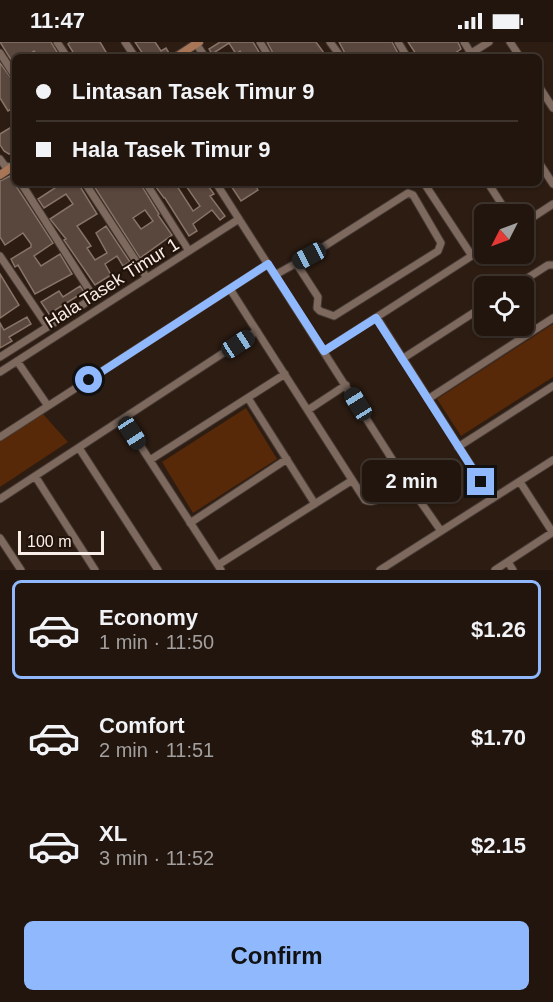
<!DOCTYPE html>
<meta charset="utf-8">
<style>
:root{--surface:#21150e;--page:#291e17;--text:#f1f3f6;--muted:#a29f9e;--line:#3e342e;--accent:#90b8fd}
body{margin:0;font-family:Helvetica,sans-serif;background:var(--page);color:var(--text);height:100vh;display:flex;flex-direction:column;font-size:22px;white-space:nowrap}
*{box-sizing:border-box;margin:0}
p{font-size:20px;color:var(--muted)}
.icon{flex:none;width:33px;height:33px;fill:none;stroke:currentColor;stroke-width:2;stroke-linecap:round;stroke-linejoin:round}
.map{position:relative;height:528px;overflow:hidden}
.sheet{display:flex;flex-direction:column;background:var(--surface);flex:1}
.sheet>*{flex:none}
.hud{position:absolute;left:12px;top:12px;width:530px;height:132px;border-radius:9px;box-shadow:0 2px 4px #0004,0 0 0 2px var(--line);display:grid;align-content:center;height:132px;padding:0 24px;background:var(--surface)}
.needle{width:39px;rotate:228deg}
.controls{position:absolute;left:474px;top:162px;display:grid;gap:12px}
.controls a{display:grid;place-items:center;width:60px;height:60px;border-radius:9px;background:var(--surface);box-shadow:0 2px 4px #0004,0 0 0 2px var(--line);font-size:30px}
.scale{position:absolute;left:18px;bottom:15px;width:86px;box-sizing:border-box;padding-left:6px;border:3px solid #f9ede7;border-top:0;font-size:16px;line-height:21px;white-space:nowrap;color:#f9ede7;-webkit-text-stroke:4px #22130a;paint-order:stroke}
.end{position:absolute;width:27px;height:27px;margin:-14px;border:8px solid #90b8fd;background:#111;box-shadow:0 0 0 3px #111}
.from{border-radius:50%}
.bubble{position:absolute;height:42px;border-radius:9px;background:var(--surface);box-shadow:0 2px 4px #0004,0 0 0 2px var(--line);font-size:20px;font-weight:800;line-height:42px;text-align:center}
.car{position:absolute;width:18px;height:36px;margin:-18px -9px;border-radius:8px;box-shadow:0 0 4px 2px #0007;background:linear-gradient(#222 24%,#8ab4d8 0 40%,#222 0 76%,#8ab4d8 0 86%,#222 0)}
.hud b{display:flex;align-items:center;gap:21px;height:57px;font-size:22px}
.hud b+b{border-top:2px solid var(--line)}
.hud i{width:15px;height:15px;background:var(--text)}
ul{padding:10px 0 0;list-style:none}
li{display:flex;align-items:center;gap:18px;height:99px;margin:0 12px 9px;padding:0 12px;border:3px solid transparent;border-radius:9px}
li div{flex:1}
li b{display:block;font-size:22px}
li em{font-style:normal;font-weight:800}
li.selected{border-color:var(--accent)}
li>.icon{width:54px;height:54px;stroke-width:1.5}
.button{display:flex;gap:12px;margin-top:auto;padding:12px 24px}
.button a{flex:1;height:69px;border-radius:9px;background:var(--accent);color:#111;font-size:24px;font-weight:800;line-height:69px;text-align:center}
.status{display:flex;justify-content:space-between;align-items:center;height:42px;padding:0 30px;background:var(--surface);direction:ltr}
.status svg{height:16px;fill:currentColor}
.map>svg:first-child{display:block}
</style>
<div class="status"><b>11:47</b><svg viewBox="0 0 49 12"><path d="M0 12V9h3v3zM5 12V6h3v6zM10 12V3h3v9zM15 12V0h3v12zM26 1h20v11H26zM47 4h2v5h-2z"/></svg></div>
<div class="map">
<svg width="553" height="528" viewBox="0 0 553 528">
<rect width="100%" height="100%" fill="#2c1c12"/>
<!-- green -->
<path fill="#572908" d="M553,282V335L461,394L437,357Z
M246,366L277,417L193,471L162,420Z
M43,372L68,400L0,445V399Z"/>
<!-- building -->
<path fill="#59463c" stroke="#877367" stroke-width="1.5" fill-rule="evenodd" d="M0,0H51L60,15H38L34,9L25,15H15V24Z
M70,0H100L109,15H76L68,2Z
M135,0H155L161,9L166,6L169,11L163,15H145Z
M220,0H253L262,15H244L240,9L236,12L229,1L212,12L209,7Z
M267,0H316L324,11L318,15H275Z
M339,0H392L400,15H347Z
M408,0H458L461,7L449,15H413L416,12Z
M0,21L15,41V65L8,69L0,56Z
M13,84L15,108L9,112L4,109L0,103V92Z
M10,134L15,138L16,144L53,201L34,214L41,224L60,212L72,232L35,252L18,223L15,225L11,217L31,205V202L23,191L5,203L0,195V139Z
M56,141H78L97,172L77,184L91,204L87,206L95,218L107,211L96,191L106,184L130,220L123,224L117,214L105,222L111,233L95,243L64,198L66,197L50,177L73,162L66,152L44,166L38,157L58,144Z
M92,141H140L159,172L158,173L172,193L140,216ZM145,168L153,179L141,187L133,176Z
M153,141H175L193,169L200,164L184,141H206L214,152L210,154L225,174L220,178L212,168L193,182L197,189L189,194L165,156H164Z
M229,141H254L258,148L241,159Z
M0,232L19,263L0,276Z
M80,244L84,250L49,272L41,260L59,249L63,255Z
M27,275L31,282L9,295L12,299L0,306V281L4,288Z"/>
<g fill="none" stroke-linecap="round" stroke-linejoin="round">
<defs>
<path id="minor" d="M57,0L67,15
M125,0L135,15
M195,0L205,15
M260,0L269,15
M330,0L341,15
M398,0L407,15
M464,0L472,13
M510,0L520,15
M0,11L15,34
M465,15L489,0
M538,43L553,66
M0,117L5,124L11,125L15,132
M538,119L553,142
M85,141L147,236
M146,141L189,209
M216,141L406,439L441,489
M424,141L472,214
M488,141L508,172
M524,181L553,162
M0,214L48,285
M275,233L309,214L408,151L413,153L441,201L438,209L334,274L320,269L317,266L318,255L296,221
M515,244L548,223H553
M230,247L365,458C377,464 395,446 406,439
M377,276L492,457
M324,309L484,206
M0,315L90,258L93,254L21,141
M402,317L484,264
M17,319L48,364
M0,330L239,177
M248,356L315,462
M428,357L553,276
M308,368L346,343
M123,377L221,528
M0,395L268,222
M458,405L553,344
M79,406L158,528
M150,418L285,332
M35,434L95,528
M520,440L553,491
M0,457L257,289
M190,481L287,417
M0,496L21,528
M508,520L513,528
M218,523L351,439
M380,528L553,418
M495,528L553,490"/>
<path id="major" d="M176,15L199,0
M0,133L15,123"/>
</defs>
<!-- minor casing -->
<use href="#minor" stroke="#463934" stroke-width="9"/>
<!-- major casing -->
<use href="#major" stroke="#463934" stroke-width="10"/>
<!-- minor -->
<use href="#minor" stroke="#7d695d" stroke-width="7"/>
<!-- major -->
<use href="#major" stroke="#a87556" stroke-width="8"/>
</g>
<g fill="none" stroke-linecap="round" stroke-linejoin="round">
<!-- route -->
<path stroke="#90b8fd" stroke-width="8" d="M89,338L268,222L324,309L376,276L481,440"/>
</g>
<g text-anchor="middle" stroke-width="4.5" stroke-linejoin="round" paint-order="stroke">
<!-- street labels -->
<g font-size="18" fill="#f9ede7" stroke="#22130a">
<text transform="translate(112 241) rotate(-32)" y="6">Hala Tasek Timur 1</text>
</g>
</g>
</svg>
<div class="controls">
<a><svg class="needle" viewBox="-14 -14 28 28"><path d="M0-13l5 13h-10z" fill="#e53935"/><path d="M0 13l5-13h-10z" fill="#a29f9e"/></svg></a>
<a><svg class="icon" aria-label="locate" viewBox="0 0 24 24"><circle cx="12" cy="12" r="6"/><path d="M12 2v4M12 18v4M2 12h4M18 12h4"/></svg></a>
</div>
<div class="scale">100 m</div>
<i class="end from" style="left:89px;top:338px"></i>
<i class="end" style="left:481px;top:440px"></i>
<div class="bubble" style="left:362px;top:418px;width:99px">2 min</div>
<i class="car" style="left:309px;top:214px;rotate:242deg"></i>
<i class="car" style="left:238px;top:302px;rotate:57deg"></i>
<i class="car" style="left:358px;top:362px;rotate:328deg"></i>
<i class="car" style="left:132px;top:391px;rotate:147deg"></i>
<div class="hud">
<b><i class="from"></i>Lintasan Tasek Timur 9</b>
<b><i></i>Hala Tasek Timur 9</b>
</div>
</div>
<section class="sheet">
<ul>
<li class="selected"><svg class="icon" aria-label="car" viewBox="0 0 24 24"><path d="M5 17H2v-5l4-1 3-4h7l3 4 3 1v5h-3M9 17h6M6 11h13"/><circle cx="7" cy="17" r="2"/><circle cx="17" cy="17" r="2"/></svg><div><b>Economy</b><p>1 min · 11:50</p></div><em>$1.26</em></li>
<li><svg class="icon" aria-label="car" viewBox="0 0 24 24"><path d="M5 17H2v-5l4-1 3-4h7l3 4 3 1v5h-3M9 17h6M6 11h13"/><circle cx="7" cy="17" r="2"/><circle cx="17" cy="17" r="2"/></svg><div><b>Comfort</b><p>2 min · 11:51</p></div><em>$1.70</em></li>
<li><svg class="icon" aria-label="car" viewBox="0 0 24 24"><path d="M5 17H2v-5l4-1 3-4h7l3 4 3 1v5h-3M9 17h6M6 11h13"/><circle cx="7" cy="17" r="2"/><circle cx="17" cy="17" r="2"/></svg><div><b>XL</b><p>3 min · 11:52</p></div><em>$2.15</em></li>
</ul>
<div class="button"><a>Confirm</a></div>
</section>
